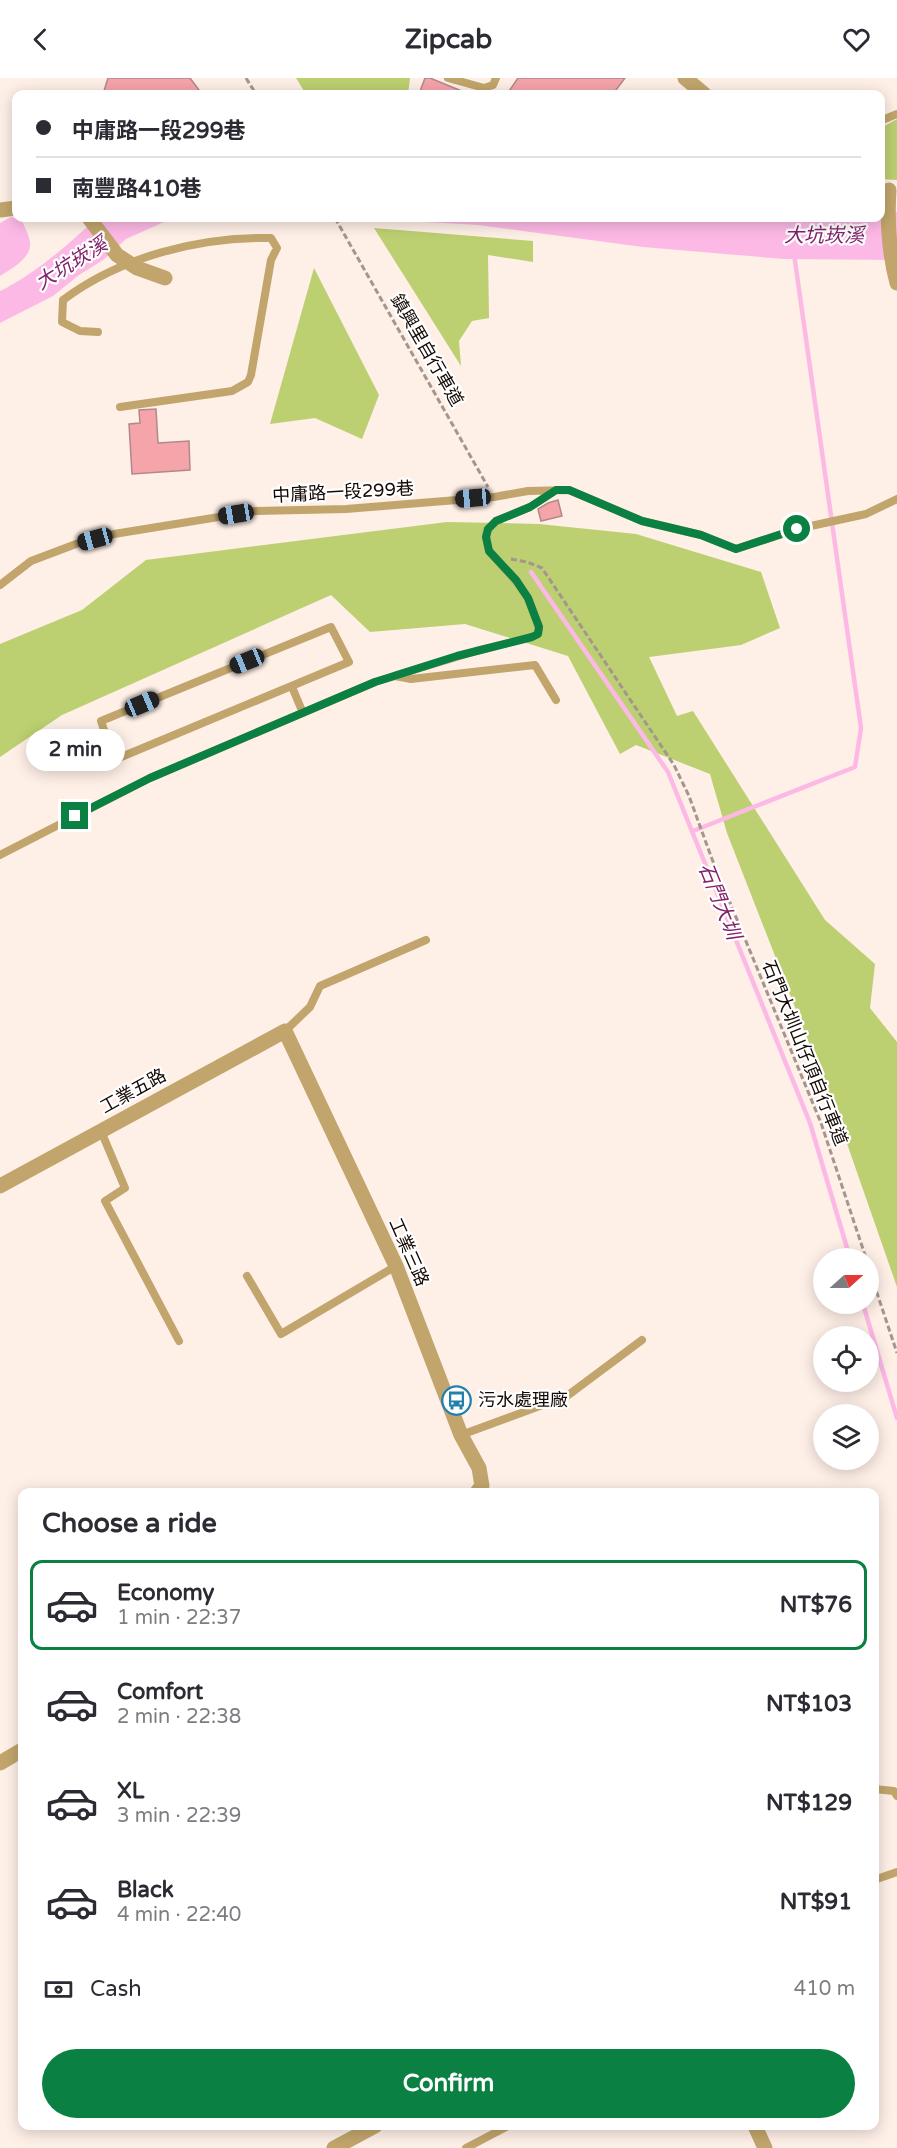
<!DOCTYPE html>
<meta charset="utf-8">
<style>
:root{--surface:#fff;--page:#f7f7f7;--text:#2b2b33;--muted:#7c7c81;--line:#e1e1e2;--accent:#0b8043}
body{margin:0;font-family:"Varela Round","Noto Sans TC",sans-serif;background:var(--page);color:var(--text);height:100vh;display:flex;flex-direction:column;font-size:22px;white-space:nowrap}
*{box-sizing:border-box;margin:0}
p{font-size:20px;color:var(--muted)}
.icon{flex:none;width:33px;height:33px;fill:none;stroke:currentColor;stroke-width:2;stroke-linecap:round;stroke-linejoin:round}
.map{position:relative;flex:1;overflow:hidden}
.side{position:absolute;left:18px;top:1410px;width:861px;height:642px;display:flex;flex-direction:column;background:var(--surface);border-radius:12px;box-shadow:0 3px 15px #0003}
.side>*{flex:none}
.hud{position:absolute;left:12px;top:12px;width:873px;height:132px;border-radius:12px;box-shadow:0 3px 15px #0003;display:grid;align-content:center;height:132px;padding:0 24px;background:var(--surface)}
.needle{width:39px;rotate:69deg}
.tools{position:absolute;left:813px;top:1170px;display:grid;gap:12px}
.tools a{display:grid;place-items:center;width:66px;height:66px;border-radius:50%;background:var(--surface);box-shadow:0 3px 15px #0003;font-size:30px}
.end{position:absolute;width:27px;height:27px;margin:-14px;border:8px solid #0b8043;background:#fff;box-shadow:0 0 0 3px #fff}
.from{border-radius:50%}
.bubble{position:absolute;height:42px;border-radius:21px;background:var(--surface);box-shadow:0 3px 15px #0003;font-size:20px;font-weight:800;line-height:42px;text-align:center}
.car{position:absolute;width:18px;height:36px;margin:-18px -9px;border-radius:8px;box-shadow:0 0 4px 2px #0007;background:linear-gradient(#222 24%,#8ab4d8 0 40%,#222 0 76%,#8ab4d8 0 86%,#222 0)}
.hud b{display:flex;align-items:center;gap:21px;height:57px;font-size:22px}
.hud b+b{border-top:2px solid var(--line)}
.hud i{width:15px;height:15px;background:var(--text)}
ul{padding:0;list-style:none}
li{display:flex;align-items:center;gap:18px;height:90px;margin:0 12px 9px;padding:0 12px;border:3px solid transparent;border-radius:12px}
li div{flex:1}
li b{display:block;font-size:22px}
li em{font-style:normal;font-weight:800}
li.current{border-color:var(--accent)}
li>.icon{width:54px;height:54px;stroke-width:1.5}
h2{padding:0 24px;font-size:27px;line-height:72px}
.pay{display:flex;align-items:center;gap:15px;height:66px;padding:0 24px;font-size:22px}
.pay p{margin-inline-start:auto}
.action{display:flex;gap:12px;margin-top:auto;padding:12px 24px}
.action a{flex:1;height:69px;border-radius:36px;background:var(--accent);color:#fff;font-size:24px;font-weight:800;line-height:69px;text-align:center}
header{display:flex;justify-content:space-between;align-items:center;height:78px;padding:0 24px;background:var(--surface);font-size:27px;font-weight:800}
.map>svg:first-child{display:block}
</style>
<header><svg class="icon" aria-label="back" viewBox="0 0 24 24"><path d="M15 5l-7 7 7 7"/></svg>Zipcab<svg class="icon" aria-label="heart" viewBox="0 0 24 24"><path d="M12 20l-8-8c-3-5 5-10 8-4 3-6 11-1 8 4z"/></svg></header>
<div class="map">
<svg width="897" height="2070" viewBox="0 0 897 2070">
<rect width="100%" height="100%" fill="#feefe7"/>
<!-- forest -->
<path fill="#bccf71" d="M296,0H410L408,16H303L304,13Z
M897,41V102L881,101V50Z
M374,150L533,163V184L488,177L489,240L472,243L459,263L461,288Z
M314,190L379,317L362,361L315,340L270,346Z
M447,444L539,446L636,456L761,494L780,550L741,567L649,579L677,638L693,633L825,842L875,886L870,930L897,964V1209L836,1034L727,755L710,696L636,667L620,676L568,578L465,546L370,554L331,517L62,637L0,679V566L82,532L146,482Z"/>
<!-- water -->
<path fill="#fdb9e6" d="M897,134V182L784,181L643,169L478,147L356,140H880L881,135Z
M11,139L22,142C24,148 29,157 30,164C32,180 11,191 0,198V145Z
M96,140H173L126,161L103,182L79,197L53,218L0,245V213C32,198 71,165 96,140Z"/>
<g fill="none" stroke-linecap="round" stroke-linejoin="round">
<!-- stream -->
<path stroke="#fdb9e6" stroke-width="4.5" d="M531,494L668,694L810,1045L850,1180
M693,753L855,689L861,650L794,176
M863,1226L897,1340"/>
</g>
<!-- building -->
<path fill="#f5a4aa" stroke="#b0898b" stroke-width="1.5" d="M108,0H190L202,16H103Z
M425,0H430L469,16H419Z
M518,0H625L613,16H507Z
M156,331L158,365L189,363L190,392L132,396L129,346L140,345L139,332Z
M558,422L562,438L541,443L538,431L548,425Z"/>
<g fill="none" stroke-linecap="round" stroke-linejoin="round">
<!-- path -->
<path stroke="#a3968f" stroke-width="3" stroke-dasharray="6 3" stroke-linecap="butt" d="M246,0L256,16
M335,140L488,409
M511,481L527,484L542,490L674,687L689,718L712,781L821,1045L866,1180
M868,1188L897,1275"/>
<!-- lane -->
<path stroke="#c1a56c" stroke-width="8" d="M448,0L484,10L493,7L496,0
M880,43L897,36
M98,254L80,253L62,244L63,222C122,178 199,159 271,160L277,170L271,182L251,297L248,304L232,313L120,329
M0,507L31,483L76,466L114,456L256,433L346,431L494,419L528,413L569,412L642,443L701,457L736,471L797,451L866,436L897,421
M331,549L349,584L114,682L101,643Z
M397,597L476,573L532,559L538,556L539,549L528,520L516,503L489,473L486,459L488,451L496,443L530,429L555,413
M292,609L303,635
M0,777L150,700L375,604L395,598L411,601L535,587L556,622
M285,953L310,929L320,908L426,862
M101,1053L125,1110L105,1123L179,1263
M247,1198L281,1256L396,1188
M461,1357L567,1318L642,1262
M874,1711L894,1713L897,1718
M874,1802L897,1794
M466,2070L508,2048"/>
<!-- street -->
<path stroke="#c1a56c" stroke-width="15" d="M685,0L704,16
M889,112C887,143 889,175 897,205
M0,132L16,130
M89,140L117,177L137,190L165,200
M0,1108L285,953L396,1188L461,1357L479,1390L482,1408L477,1414
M0,1685L22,1672
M755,2048L765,2070
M334,2070L375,2048"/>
</g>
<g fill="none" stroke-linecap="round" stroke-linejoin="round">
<!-- route -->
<path stroke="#0b8043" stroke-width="8" d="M75,738L150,700L375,604L457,578L532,559L538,556L539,549L528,520L516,502L489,473L486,459L488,451L496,443L530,429L556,412H569L642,443L701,457L736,471L797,451"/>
</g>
<!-- icons -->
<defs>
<symbol id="bus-ring" viewBox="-11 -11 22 22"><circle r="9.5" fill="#fff" stroke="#2380ad" stroke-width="1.5"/><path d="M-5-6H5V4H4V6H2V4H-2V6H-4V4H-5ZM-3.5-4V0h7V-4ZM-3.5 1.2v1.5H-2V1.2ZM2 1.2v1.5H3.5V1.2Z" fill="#2380ad"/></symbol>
</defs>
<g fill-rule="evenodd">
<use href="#bus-ring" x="440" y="1306" width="33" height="33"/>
</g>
<g text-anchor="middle" stroke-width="4.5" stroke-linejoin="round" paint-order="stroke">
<!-- street labels -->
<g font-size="18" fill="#140904" stroke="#fff">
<text transform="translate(427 272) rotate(60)" y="6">鎮興里自行車道</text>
<text transform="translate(343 414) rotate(-3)" y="6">中庸路一段299巷</text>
<text transform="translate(805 975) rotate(68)" y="6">石門大圳山仔頂自行車道</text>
<text transform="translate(133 1013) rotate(-29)" y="6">工業五路</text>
<text transform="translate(409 1174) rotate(66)" y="6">工業三路</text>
</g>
<!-- poi labels -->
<g font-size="18" fill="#140904" stroke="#fff" text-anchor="start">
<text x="478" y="1328">污水處理廠</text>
</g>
<!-- water labels -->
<g font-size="20" font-style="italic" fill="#82226a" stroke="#fff">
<text x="824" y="164">大坑崁溪</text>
<text transform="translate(71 185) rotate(-32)" y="7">大坑崁溪</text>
<text transform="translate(720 823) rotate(68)" y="7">石門大圳</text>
</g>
</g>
</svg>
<div class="tools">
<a><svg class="needle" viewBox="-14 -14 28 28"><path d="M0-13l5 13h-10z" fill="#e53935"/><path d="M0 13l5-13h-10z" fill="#7c7c81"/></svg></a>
<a><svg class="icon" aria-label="locate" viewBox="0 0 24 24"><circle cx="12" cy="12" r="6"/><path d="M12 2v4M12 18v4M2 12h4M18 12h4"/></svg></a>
<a><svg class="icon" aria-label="layers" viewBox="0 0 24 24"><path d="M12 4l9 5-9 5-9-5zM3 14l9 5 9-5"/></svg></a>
</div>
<i class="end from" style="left:797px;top:451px"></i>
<i class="end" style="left:75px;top:738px"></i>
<div class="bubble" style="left:26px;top:651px;width:99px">2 min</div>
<i class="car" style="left:473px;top:420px;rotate:265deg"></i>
<i class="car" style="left:236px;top:436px;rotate:261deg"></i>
<i class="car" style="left:95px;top:461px;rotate:255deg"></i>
<i class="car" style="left:247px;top:583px;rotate:248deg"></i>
<i class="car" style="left:142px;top:626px;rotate:67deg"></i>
<div class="hud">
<b><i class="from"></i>中庸路一段299巷</b>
<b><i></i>南豐路410巷</b>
</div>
<section class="side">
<h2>Choose a ride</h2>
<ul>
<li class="current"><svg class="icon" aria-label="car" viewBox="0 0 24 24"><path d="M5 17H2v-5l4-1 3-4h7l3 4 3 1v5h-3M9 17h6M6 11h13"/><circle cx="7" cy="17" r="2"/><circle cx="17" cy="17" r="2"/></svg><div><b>Economy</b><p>1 min · 22:37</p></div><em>NT$76</em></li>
<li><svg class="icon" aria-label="car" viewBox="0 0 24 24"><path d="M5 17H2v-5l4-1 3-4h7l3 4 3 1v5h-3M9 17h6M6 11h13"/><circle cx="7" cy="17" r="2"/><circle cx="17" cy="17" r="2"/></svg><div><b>Comfort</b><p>2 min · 22:38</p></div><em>NT$103</em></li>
<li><svg class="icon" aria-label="car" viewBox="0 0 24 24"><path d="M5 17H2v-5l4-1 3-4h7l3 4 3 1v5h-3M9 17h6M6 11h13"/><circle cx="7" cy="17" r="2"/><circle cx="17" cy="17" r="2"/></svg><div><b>XL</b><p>3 min · 22:39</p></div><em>NT$129</em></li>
<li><svg class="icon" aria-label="car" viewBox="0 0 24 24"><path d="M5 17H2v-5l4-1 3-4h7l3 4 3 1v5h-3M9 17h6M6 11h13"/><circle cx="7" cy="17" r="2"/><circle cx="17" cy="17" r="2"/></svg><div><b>Black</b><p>4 min · 22:40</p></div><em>NT$91</em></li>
</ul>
<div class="pay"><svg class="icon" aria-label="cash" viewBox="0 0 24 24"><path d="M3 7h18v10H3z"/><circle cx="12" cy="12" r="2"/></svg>Cash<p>410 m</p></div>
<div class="action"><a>Confirm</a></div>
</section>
</div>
